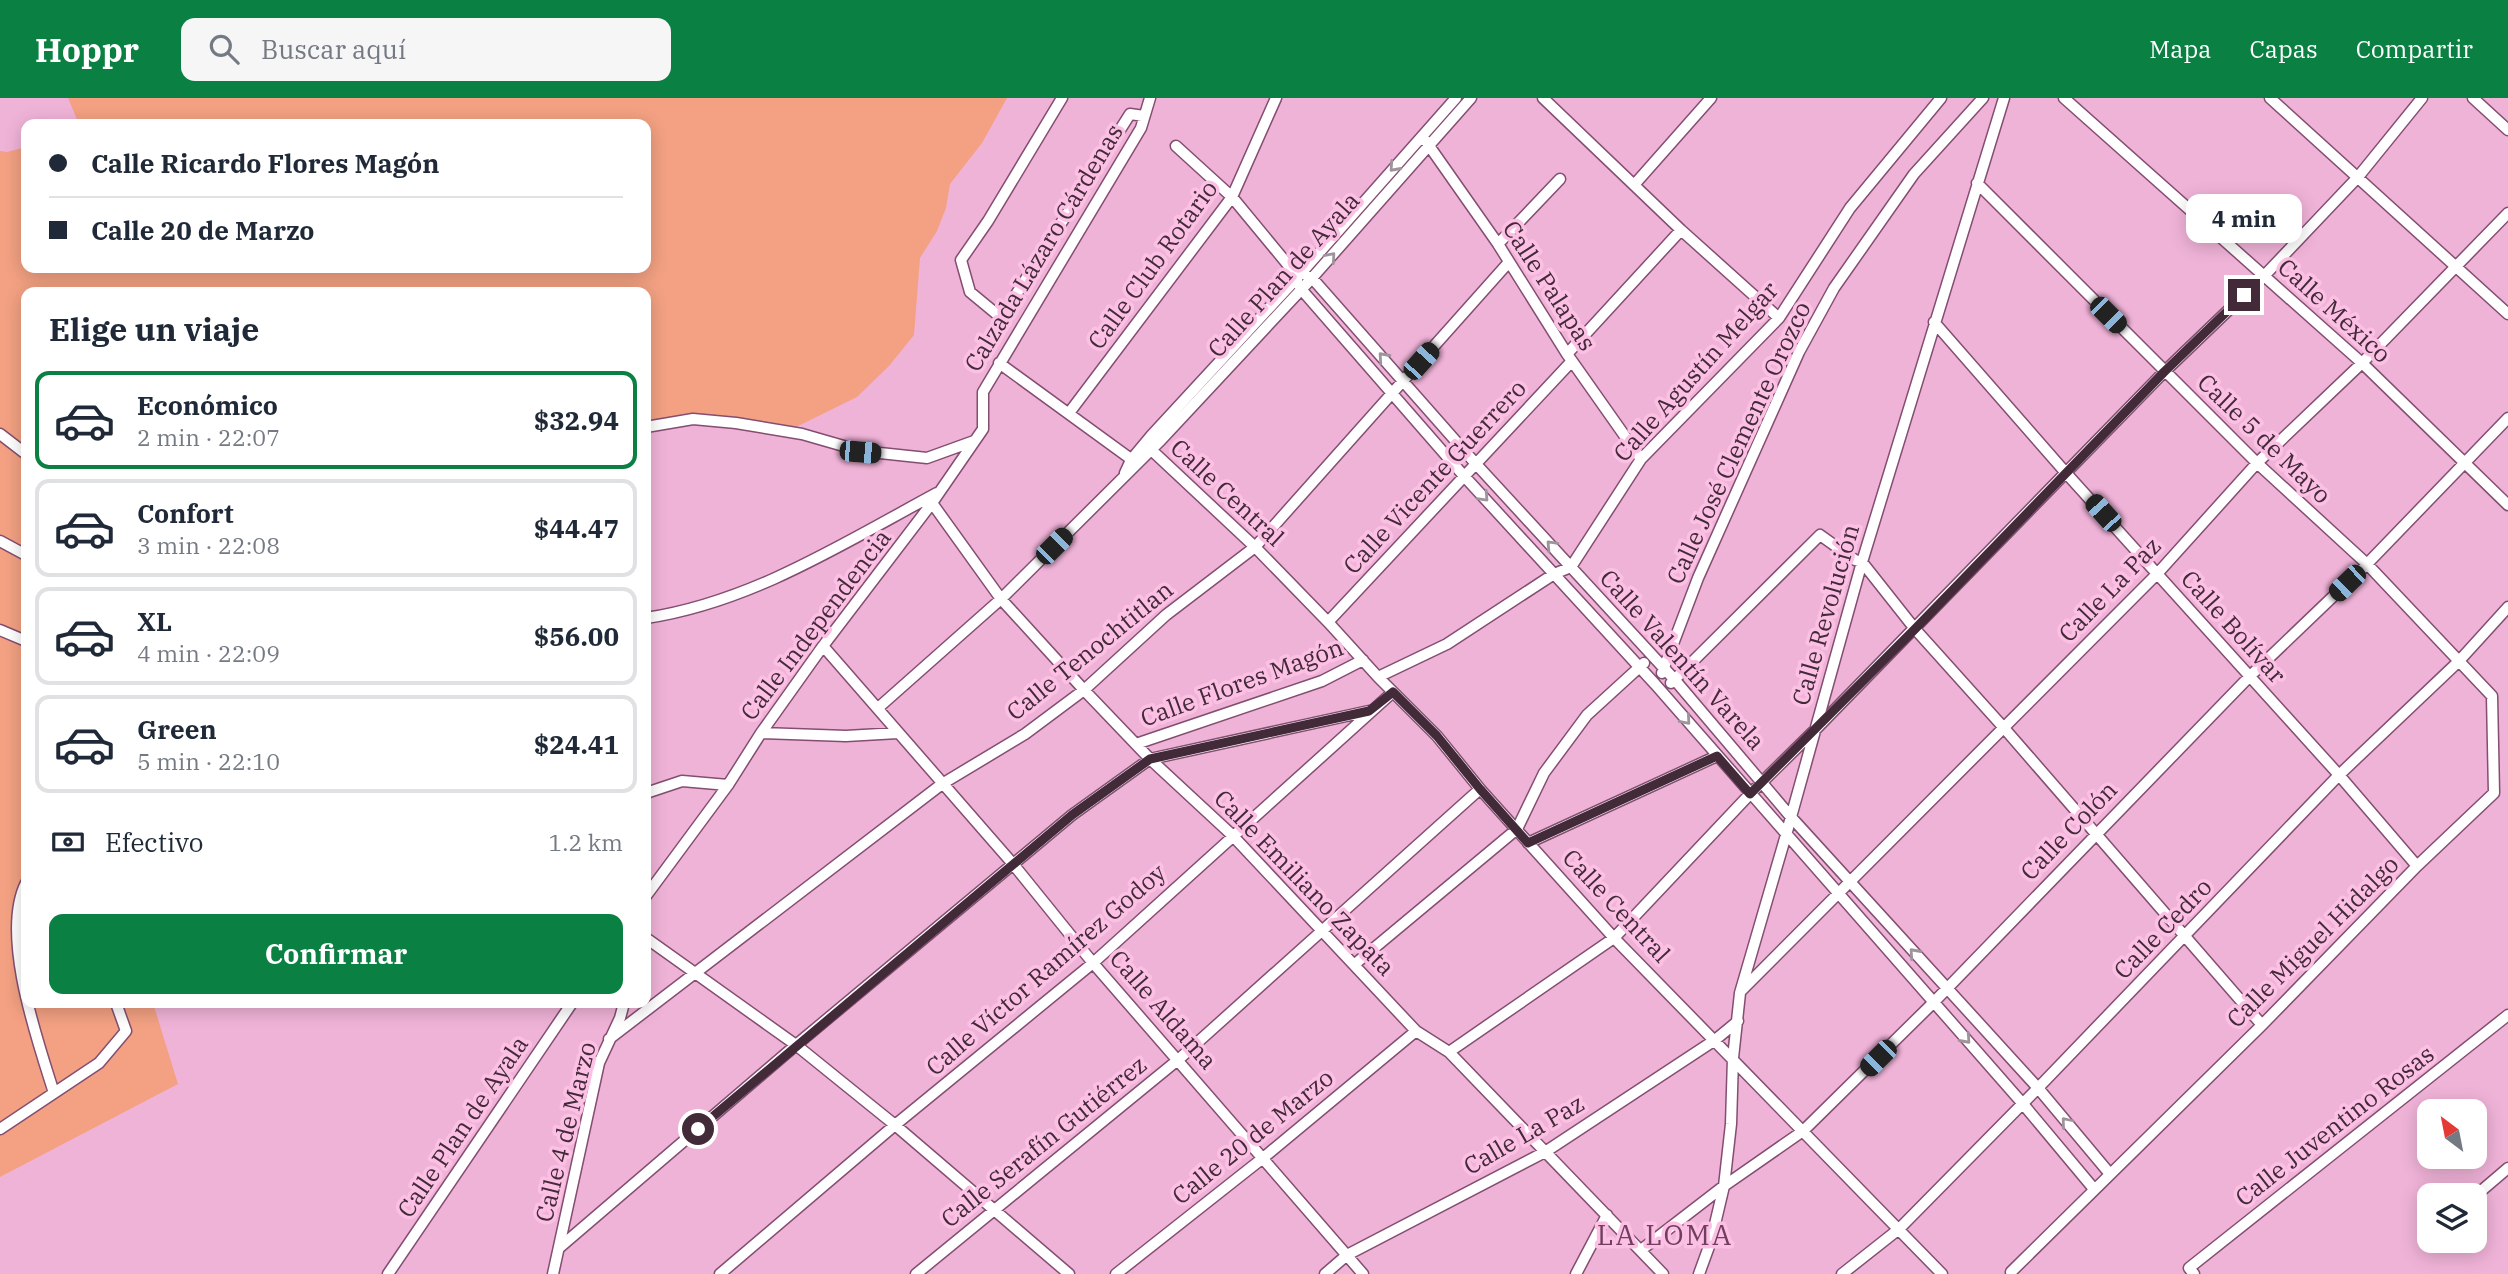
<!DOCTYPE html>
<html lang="es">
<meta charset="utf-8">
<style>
:root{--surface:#fff;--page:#f6f6f7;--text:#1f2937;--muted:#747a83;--line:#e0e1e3;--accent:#0b8043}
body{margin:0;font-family:"IBM Plex Serif",serif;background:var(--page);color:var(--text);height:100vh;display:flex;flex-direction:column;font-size:26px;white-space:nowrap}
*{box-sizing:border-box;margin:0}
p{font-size:23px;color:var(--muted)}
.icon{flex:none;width:38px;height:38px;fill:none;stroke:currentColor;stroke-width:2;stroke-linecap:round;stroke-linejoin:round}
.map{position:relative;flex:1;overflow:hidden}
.panel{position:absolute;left:21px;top:189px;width:630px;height:721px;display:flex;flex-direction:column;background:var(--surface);border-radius:14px;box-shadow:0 4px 18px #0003}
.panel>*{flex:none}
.guide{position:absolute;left:21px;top:21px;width:630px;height:154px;border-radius:14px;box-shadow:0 4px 18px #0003;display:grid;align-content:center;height:154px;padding:0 28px;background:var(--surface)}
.needle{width:46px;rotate:328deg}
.fabs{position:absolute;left:2417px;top:1001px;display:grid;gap:14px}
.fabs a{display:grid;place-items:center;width:70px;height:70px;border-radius:14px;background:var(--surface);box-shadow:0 4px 18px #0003;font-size:35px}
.end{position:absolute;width:32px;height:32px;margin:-16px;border:9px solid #422a39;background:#fff;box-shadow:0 0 0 4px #fff}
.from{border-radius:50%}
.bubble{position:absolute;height:49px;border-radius:14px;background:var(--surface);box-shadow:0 4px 18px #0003;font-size:23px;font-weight:800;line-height:49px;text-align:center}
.car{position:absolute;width:21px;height:42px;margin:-21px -10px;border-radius:9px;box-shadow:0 0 5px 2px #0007;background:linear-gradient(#222 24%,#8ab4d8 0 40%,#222 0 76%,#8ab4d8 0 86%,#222 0)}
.guide b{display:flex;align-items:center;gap:24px;height:66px;font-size:26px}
.guide b+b{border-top:2px solid var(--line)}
.guide i{width:18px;height:18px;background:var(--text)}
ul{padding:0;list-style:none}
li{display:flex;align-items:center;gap:21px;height:98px;margin:0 14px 10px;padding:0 14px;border:4px solid var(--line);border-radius:14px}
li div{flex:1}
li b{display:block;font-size:26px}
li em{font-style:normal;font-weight:800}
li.active{border-color:var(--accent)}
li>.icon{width:63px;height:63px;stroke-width:1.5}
h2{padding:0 28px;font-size:32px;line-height:84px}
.pay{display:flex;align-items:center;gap:18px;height:77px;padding:0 28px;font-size:26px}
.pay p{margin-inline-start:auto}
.primary-button{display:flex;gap:14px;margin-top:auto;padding:14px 28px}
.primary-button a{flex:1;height:80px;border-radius:14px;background:var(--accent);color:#fff;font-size:28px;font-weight:800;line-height:80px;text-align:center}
header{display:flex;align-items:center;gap:42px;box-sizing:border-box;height:98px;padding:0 35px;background:var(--accent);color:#fff}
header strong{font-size:33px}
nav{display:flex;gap:38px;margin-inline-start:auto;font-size:24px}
.search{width:490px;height:63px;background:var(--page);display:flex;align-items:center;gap:18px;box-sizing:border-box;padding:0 24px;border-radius:14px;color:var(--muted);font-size:26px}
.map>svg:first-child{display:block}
</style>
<header>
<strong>Hoppr</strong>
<div class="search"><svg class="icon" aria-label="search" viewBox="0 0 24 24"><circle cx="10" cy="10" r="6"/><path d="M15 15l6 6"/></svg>Buscar aquí</div>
<nav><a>Mapa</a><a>Capas</a><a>Compartir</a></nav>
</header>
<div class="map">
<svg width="2508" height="1176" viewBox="0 0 2508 1176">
<rect width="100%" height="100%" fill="#f0b3d8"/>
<!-- green -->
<path fill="#f3a182" d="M68,0H1007L982,45L950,86L946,110L937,133L920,160L914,237L889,268L857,299L782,336L732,324L678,323L646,335V194H26V905H153L178,986L0,1079V53L7,54L26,49V170H646V26H76L78,24Z"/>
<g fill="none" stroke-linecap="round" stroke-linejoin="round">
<defs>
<path id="minor" d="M1062,0L988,123L961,162L970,194L999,218L1005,214L1130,16L1144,18
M1543,0L1681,132L1779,220
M2064,0L2362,265L2508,407
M2270,0L2508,216
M2473,0L2508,32
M1425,42L1498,146L1567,256L1641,361
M1176,48L1232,99L1289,168L1301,191L1464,378L1655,586L2023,1006L2094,1091
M1977,85L2257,365L2367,466L2492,598L2494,695L2417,768L2262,927L2011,1174
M1634,87L1711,0
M1498,146L1560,81
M1289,168L1312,180L1476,366L1674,581L1791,719L2038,990L2110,1076
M1934,224L2066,375L2339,677L2417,768
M1567,256L1681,132
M999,265L1135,364
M1069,315L1232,99L1276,0
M646,329L693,321L736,325L802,336L861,353L927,360L974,343
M0,336L26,356
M1145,346L1255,449L1328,524L1378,579L1437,638L1480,691L1614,840L1942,1176
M1125,375L1131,362L1151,338L1295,182L1456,0
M932,405L1001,501L1084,592L1150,661L1232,737L1416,933L1449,954L1663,1176
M0,443L26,457
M646,520C752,504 844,445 937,395
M1328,524L1572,263
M0,532L26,543
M823,548L1013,766L1093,865L1363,1176
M1662,575L1698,480L1799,254L1834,190L1914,76L1983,0
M1378,579L1447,546L1554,476L1571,469L1641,361L1779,220L1850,110L1941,0
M1671,585L1820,437L1855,462L1862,464L1915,531L2004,630L2262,927
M878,610L1001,501L1159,344L1312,180L1471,0
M761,635L846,638L898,635
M1136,646L1322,583L1363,562
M646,695L682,683L728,687
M1528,745L1717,658
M26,785C0,836 37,941 54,995
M646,798L728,687L761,635L823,548L932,405L983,331V294L1141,30L1150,0
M646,840L796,947L895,1027L1069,1176
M1355,866L1517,731L1544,675L1587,617L1644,565
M1741,893L2157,476L2257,365L2362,265L2508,115
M609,941L942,686L1025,636L1084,592L1166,517L1255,449L1509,164
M1449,954L1614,840L1750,696L1815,632L2164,274L2264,178L2358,79L2422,0
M0,1031L99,965L126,933L116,905
M2474,1099L2508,1070
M559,1150L796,947L1072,717L1150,661L1369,613
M1641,1152L1724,1088L1803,1033L1933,905L2249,579L2367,466L2508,320
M388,1176L572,905
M553,1176L599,965L620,920L624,905
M720,1176L895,1027L1093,865L1393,594
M916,1176L1179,961L1480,691
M1116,1176L1263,1060L1416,933
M1325,1176L1347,1157L1545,1054L1715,942L1738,923
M1576,1176L1607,1117
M1699,1176L1711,1143L1724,1088L1731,1026L1733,960L1740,895L1786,737L1862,464L2004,0
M1842,1176L1899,1131L2038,990L2339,677L2459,563L2508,509
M2194,1176L2189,1170L2508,917"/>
</defs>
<!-- minor casing -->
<use href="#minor" stroke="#834e70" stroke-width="13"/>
<!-- minor -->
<use href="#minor" stroke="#fff" stroke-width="10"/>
</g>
<!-- one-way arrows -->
<defs><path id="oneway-chevron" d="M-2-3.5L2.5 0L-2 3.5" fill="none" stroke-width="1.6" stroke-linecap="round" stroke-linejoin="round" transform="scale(1.75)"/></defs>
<g stroke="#a0949c">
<use href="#oneway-chevron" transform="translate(1394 69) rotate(132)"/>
<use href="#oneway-chevron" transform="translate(1331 159) rotate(-49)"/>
<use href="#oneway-chevron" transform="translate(1383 259) rotate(-132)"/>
<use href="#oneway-chevron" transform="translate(1484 399) rotate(47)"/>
<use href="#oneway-chevron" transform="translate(1551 447) rotate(-133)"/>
<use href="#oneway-chevron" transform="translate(1686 622) rotate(49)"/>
<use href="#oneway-chevron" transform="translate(1914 855) rotate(-132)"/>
<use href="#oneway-chevron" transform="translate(1966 941) rotate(48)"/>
<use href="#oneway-chevron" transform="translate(2066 1024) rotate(-130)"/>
</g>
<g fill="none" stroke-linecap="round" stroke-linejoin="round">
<!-- route -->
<path stroke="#422a39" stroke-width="9" d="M698,1031L1072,717L1150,661L1369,613L1393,594L1437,638L1480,691L1528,745L1717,658L1750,696L1915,531L2164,274L2244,197"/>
</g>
<g text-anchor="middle" stroke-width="7" stroke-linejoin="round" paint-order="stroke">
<!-- street labels -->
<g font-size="24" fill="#422a39" stroke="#fdc0e5">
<text transform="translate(1044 150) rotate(-59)" y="8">Calzada Lázaro Cárdenas</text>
<text transform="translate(1153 167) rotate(-54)" y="8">Calle Club Rotario</text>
<text transform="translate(1284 177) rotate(-48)" y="8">Calle Plan de Ayala</text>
<text transform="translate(1549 188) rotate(57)" y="8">Calle Palapas</text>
<text transform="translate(2334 213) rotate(42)" y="8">Calle México</text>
<text transform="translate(1696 274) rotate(-48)" y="8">Calle Agustín Melgar</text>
<text transform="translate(2264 341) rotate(44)" y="8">Calle 5 de Mayo</text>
<text transform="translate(1739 345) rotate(-65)" y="8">Calle José Clemente Orozco</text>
<text transform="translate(1435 379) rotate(-47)" y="8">Calle Vicente Guerrero</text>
<text transform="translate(1227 395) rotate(43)" y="8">Calle Central</text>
<text transform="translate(2110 492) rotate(-46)" y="8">Calle La Paz</text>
<text transform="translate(1826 517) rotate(-74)" y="8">Calle Revolución</text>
<text transform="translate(816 527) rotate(-53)" y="8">Calle Independencia</text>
<text transform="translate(2233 529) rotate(48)" y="8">Calle Bolívar</text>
<text transform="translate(1090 553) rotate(-39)" y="8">Calle Tenochtitlan</text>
<text transform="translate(1682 562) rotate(48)" y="8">Calle Valentín Varela</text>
<text transform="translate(1242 585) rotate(-20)" y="8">Calle Flores Magón</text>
<text transform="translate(2069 733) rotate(-46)" y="8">Calle Colón</text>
<text transform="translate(1304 785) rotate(46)" y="8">Calle Emiliano Zapata</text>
<text transform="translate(1616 808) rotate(47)" y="8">Calle Central</text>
<text transform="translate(2163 831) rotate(-46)" y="8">Calle Cedro</text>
<text transform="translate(2313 844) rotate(-45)" y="8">Calle Miguel Hidalgo</text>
<text transform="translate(1046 872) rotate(-41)" y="8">Calle Víctor Ramírez Godoy</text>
<text transform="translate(1163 912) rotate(49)" y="8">Calle Aldama</text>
<text transform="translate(2335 1028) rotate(-38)" y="8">Calle Juventino Rosas</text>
<text transform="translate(463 1029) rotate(-56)" y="8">Calle Plan de Ayala</text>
<text transform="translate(566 1034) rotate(-76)" y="8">Calle 4 de Marzo</text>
<text transform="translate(1524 1037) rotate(-30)" y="8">Calle La Paz</text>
<text transform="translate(1253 1039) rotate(-39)" y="8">Calle 20 de Marzo</text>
<text transform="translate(1044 1044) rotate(-39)" y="8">Calle Serafín Gutiérrez</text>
</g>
<!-- quarter labels -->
<g font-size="28" letter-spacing="2" fill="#713e5f" stroke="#fdc0e5">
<text x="1665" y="1147">LA LOMA</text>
</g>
</g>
</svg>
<div class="fabs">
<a><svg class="needle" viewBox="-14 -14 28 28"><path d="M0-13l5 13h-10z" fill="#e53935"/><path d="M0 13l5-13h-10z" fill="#747a83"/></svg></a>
<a><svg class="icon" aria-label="layers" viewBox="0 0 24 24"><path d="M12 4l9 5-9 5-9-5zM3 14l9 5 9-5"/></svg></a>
</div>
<i class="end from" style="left:698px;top:1031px"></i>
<i class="end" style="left:2244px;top:197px"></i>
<div class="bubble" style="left:2186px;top:96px;width:116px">4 min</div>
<i class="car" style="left:2108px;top:217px;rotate:135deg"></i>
<i class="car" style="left:1421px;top:263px;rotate:42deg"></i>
<i class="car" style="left:860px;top:354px;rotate:95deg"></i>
<i class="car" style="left:2103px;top:415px;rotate:318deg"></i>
<i class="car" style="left:1054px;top:448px;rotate:45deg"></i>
<i class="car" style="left:2347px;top:485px;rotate:226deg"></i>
<i class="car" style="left:1878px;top:960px;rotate:225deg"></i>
<div class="guide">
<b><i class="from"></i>Calle Ricardo Flores Magón</b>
<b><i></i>Calle 20 de Marzo</b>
</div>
<section class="panel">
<h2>Elige un viaje</h2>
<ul>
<li class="active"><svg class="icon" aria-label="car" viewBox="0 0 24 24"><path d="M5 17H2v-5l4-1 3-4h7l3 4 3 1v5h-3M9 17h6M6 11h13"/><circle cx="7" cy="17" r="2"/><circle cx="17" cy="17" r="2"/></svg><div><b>Económico</b><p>2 min · 22:07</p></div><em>$32.94</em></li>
<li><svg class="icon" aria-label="car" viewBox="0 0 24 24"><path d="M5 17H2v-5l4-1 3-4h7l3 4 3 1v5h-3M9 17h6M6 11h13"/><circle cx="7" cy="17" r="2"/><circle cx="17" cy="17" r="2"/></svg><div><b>Confort</b><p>3 min · 22:08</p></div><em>$44.47</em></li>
<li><svg class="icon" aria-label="car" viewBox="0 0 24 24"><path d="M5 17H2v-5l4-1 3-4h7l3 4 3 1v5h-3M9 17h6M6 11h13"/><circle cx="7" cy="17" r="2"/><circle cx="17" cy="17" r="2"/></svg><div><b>XL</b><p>4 min · 22:09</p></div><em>$56.00</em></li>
<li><svg class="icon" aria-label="car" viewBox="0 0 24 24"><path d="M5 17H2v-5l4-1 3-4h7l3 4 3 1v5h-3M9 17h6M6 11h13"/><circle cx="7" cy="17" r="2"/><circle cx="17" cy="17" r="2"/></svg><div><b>Green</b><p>5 min · 22:10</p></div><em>$24.41</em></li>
</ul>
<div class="pay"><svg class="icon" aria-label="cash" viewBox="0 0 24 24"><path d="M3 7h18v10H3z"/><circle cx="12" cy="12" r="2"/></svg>Efectivo<p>1.2 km</p></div>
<div class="primary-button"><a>Confirmar</a></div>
</section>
</div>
